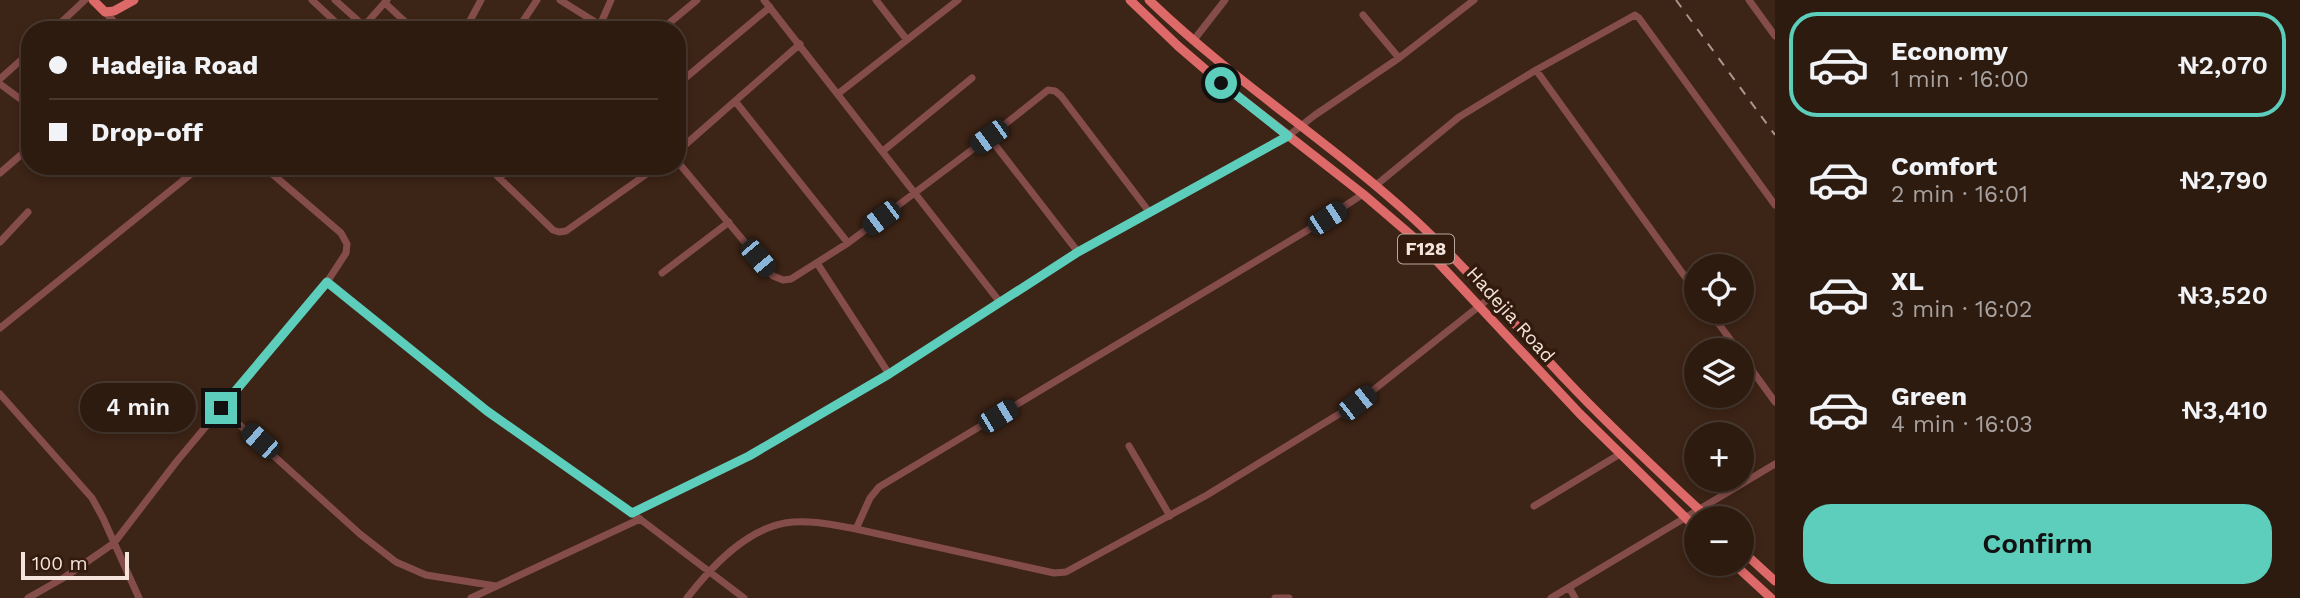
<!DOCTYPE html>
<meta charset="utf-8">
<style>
:root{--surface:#2d1b10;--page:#39281e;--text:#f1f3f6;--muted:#a7a19f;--line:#483930;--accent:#5ccebb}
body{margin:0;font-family:"Work Sans",sans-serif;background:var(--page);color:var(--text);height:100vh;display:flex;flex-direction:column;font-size:26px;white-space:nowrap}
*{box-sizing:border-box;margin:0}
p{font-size:23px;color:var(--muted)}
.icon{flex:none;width:38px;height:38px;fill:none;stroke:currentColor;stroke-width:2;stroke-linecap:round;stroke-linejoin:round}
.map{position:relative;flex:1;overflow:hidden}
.details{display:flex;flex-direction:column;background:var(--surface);width:525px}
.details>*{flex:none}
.hud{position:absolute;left:21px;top:21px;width:665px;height:154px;border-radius:28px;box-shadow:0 4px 10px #0003,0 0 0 2px var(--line);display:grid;align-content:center;height:154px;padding:0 28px;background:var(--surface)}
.tools{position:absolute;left:1684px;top:254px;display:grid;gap:14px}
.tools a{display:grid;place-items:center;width:70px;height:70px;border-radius:50%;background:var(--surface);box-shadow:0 4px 10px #0003,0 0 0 2px var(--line);font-size:35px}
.scale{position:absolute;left:21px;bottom:18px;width:108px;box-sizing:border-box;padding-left:7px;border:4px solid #f5e4dc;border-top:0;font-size:19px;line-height:24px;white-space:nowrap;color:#f5e4dc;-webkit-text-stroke:5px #321a0d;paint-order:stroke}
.end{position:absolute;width:32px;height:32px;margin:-16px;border:9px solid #5ccebb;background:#111;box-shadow:0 0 0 4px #111}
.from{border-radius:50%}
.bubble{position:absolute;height:49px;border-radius:24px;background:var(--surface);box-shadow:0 4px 10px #0003,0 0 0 2px var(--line);font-size:23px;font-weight:600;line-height:49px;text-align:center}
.car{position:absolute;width:21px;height:42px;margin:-21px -10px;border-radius:9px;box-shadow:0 0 5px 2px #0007;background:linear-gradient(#222 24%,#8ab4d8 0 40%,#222 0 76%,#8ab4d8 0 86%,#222 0)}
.hud b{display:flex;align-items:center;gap:24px;height:66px;font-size:26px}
.hud b+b{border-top:2px solid var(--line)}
.hud i{width:18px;height:18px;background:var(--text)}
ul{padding:12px 0 0;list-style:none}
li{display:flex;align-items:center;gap:21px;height:105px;margin:0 14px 10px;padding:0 14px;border:4px solid transparent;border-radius:28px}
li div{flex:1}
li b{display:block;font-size:26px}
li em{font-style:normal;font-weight:600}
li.selected{border-color:var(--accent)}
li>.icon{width:63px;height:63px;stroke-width:1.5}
.primary-button{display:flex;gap:14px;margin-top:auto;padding:14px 28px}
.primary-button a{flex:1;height:80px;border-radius:28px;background:var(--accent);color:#111;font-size:28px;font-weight:600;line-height:80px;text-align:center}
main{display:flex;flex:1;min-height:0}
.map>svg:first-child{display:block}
</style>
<main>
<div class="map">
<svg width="1775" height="598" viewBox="0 0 1775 598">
<rect width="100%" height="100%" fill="#3c2416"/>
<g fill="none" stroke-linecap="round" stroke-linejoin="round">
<!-- minor -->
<path stroke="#854d4a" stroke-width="7" d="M312,0L344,30
M335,0L364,26L387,0
M560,0L608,30
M764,0L999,301
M876,0L907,40
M1749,0L1775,36
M385,3L414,30
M105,12L122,30
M1363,15L1399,58
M600,25L611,0
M53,30L85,0
M465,30L481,0
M517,30L537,0
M661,30L697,0
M1193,41L1225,0
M1536,70L1696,292
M0,79L30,52
M0,84L30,106
M677,85L770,7
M839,93L958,0
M735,101L848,243
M989,137L1078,252
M883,151L972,78
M677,152L800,44
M677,161L773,276L783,280L791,279L848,243L989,137L1048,90L1055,91L1061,96L1150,213
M487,166L553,230L559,232L566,231L658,166
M0,173L30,147
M499,178L513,166
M1375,186L1459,117L1536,70L1635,15L1639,18L1775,205
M0,242L28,212
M817,263L889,374
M662,273L729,222
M327,282L487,411L632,513L744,598
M1710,312L1738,350
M0,328L201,166
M1741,355L1775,402
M0,394L92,498L103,518L139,598
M221,408L360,534L396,562L426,575L496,586
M1129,446L1170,516
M1534,506L1620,454
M632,513L749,456L889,374L1078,252L1288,136L1315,115L1399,58L1474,0
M856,529L1054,573L1066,572L1207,495L1357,403L1492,296
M1569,587L1575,598
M28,598L65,577L114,543L177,461L327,282L346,253L347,244L341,233L263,166
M471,598L640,519
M687,598C711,567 745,530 785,523C808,519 834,525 856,529L870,498L879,487L1308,230L1363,194
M1275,598H1289
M1551,598L1775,464"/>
<!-- major -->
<path stroke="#dd6968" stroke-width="9" d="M93,0L105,12L114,11L134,0
M1130,0L1178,46L1221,83L1363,194L1419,242L1580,414L1696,528
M1149,0C1232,80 1330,142 1414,219C1469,270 1516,327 1567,381C1612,429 1660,473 1708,518
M1741,550L1775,581
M1734,564L1771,598"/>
<!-- rail -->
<path stroke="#aa968c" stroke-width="2" stroke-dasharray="9 9" stroke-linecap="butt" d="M1676,0L1775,135"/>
</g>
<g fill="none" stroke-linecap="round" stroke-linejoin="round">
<!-- route -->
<path stroke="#5ccebb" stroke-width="9" d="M221,408L327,282L487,411L632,513L749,456L889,374L1078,252L1288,136L1221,83"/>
</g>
<g text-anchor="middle" stroke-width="7" stroke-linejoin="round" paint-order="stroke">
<!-- shield labels -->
<rect fill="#321a0d" stroke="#baa79e" stroke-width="2" x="1398" y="234.5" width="56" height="29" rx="5"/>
<g font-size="18" font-weight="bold" fill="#f5e4dc">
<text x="1426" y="255">F128</text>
</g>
<!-- street labels -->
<g font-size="19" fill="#f5e4dc" stroke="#321a0d">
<text transform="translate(1511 314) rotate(48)" y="7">Hadejia Road</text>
</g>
</g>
</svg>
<div class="tools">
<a><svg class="icon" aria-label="locate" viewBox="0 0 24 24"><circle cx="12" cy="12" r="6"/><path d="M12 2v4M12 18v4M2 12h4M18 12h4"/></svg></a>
<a><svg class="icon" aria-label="layers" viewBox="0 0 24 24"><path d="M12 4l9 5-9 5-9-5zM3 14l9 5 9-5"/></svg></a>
<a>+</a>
<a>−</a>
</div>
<div class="scale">100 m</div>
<i class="end from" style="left:1221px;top:83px"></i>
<i class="end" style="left:221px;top:408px"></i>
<div class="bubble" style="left:80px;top:383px;width:116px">4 min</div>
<i class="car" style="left:989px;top:137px;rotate:234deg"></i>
<i class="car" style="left:881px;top:218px;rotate:233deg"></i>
<i class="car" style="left:1327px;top:218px;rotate:57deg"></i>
<i class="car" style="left:758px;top:258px;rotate:140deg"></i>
<i class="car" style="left:1357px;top:403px;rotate:52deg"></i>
<i class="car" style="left:998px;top:416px;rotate:59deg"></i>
<i class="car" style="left:260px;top:441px;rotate:311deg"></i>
<div class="hud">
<b><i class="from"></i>Hadejia Road</b>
<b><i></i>Drop-off</b>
</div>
</div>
<section class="details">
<ul>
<li class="selected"><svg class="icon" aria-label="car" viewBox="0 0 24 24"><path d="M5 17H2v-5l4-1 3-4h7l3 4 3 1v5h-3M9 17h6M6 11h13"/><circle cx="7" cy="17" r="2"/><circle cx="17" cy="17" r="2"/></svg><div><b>Economy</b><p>1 min · 16:00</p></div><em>₦2,070</em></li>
<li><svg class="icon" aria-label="car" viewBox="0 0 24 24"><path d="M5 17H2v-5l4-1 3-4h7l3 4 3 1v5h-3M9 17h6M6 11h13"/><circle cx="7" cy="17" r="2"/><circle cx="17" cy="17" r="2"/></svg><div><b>Comfort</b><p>2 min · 16:01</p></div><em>₦2,790</em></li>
<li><svg class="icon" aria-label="car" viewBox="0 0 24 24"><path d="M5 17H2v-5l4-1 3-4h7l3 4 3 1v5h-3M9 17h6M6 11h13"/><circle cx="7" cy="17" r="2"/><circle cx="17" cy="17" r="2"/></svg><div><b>XL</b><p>3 min · 16:02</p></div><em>₦3,520</em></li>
<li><svg class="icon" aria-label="car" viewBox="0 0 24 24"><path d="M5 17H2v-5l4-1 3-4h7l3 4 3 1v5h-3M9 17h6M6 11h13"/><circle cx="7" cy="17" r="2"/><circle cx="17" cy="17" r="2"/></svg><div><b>Green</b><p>4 min · 16:03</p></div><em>₦3,410</em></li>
</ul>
<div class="primary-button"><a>Confirm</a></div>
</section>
</main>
